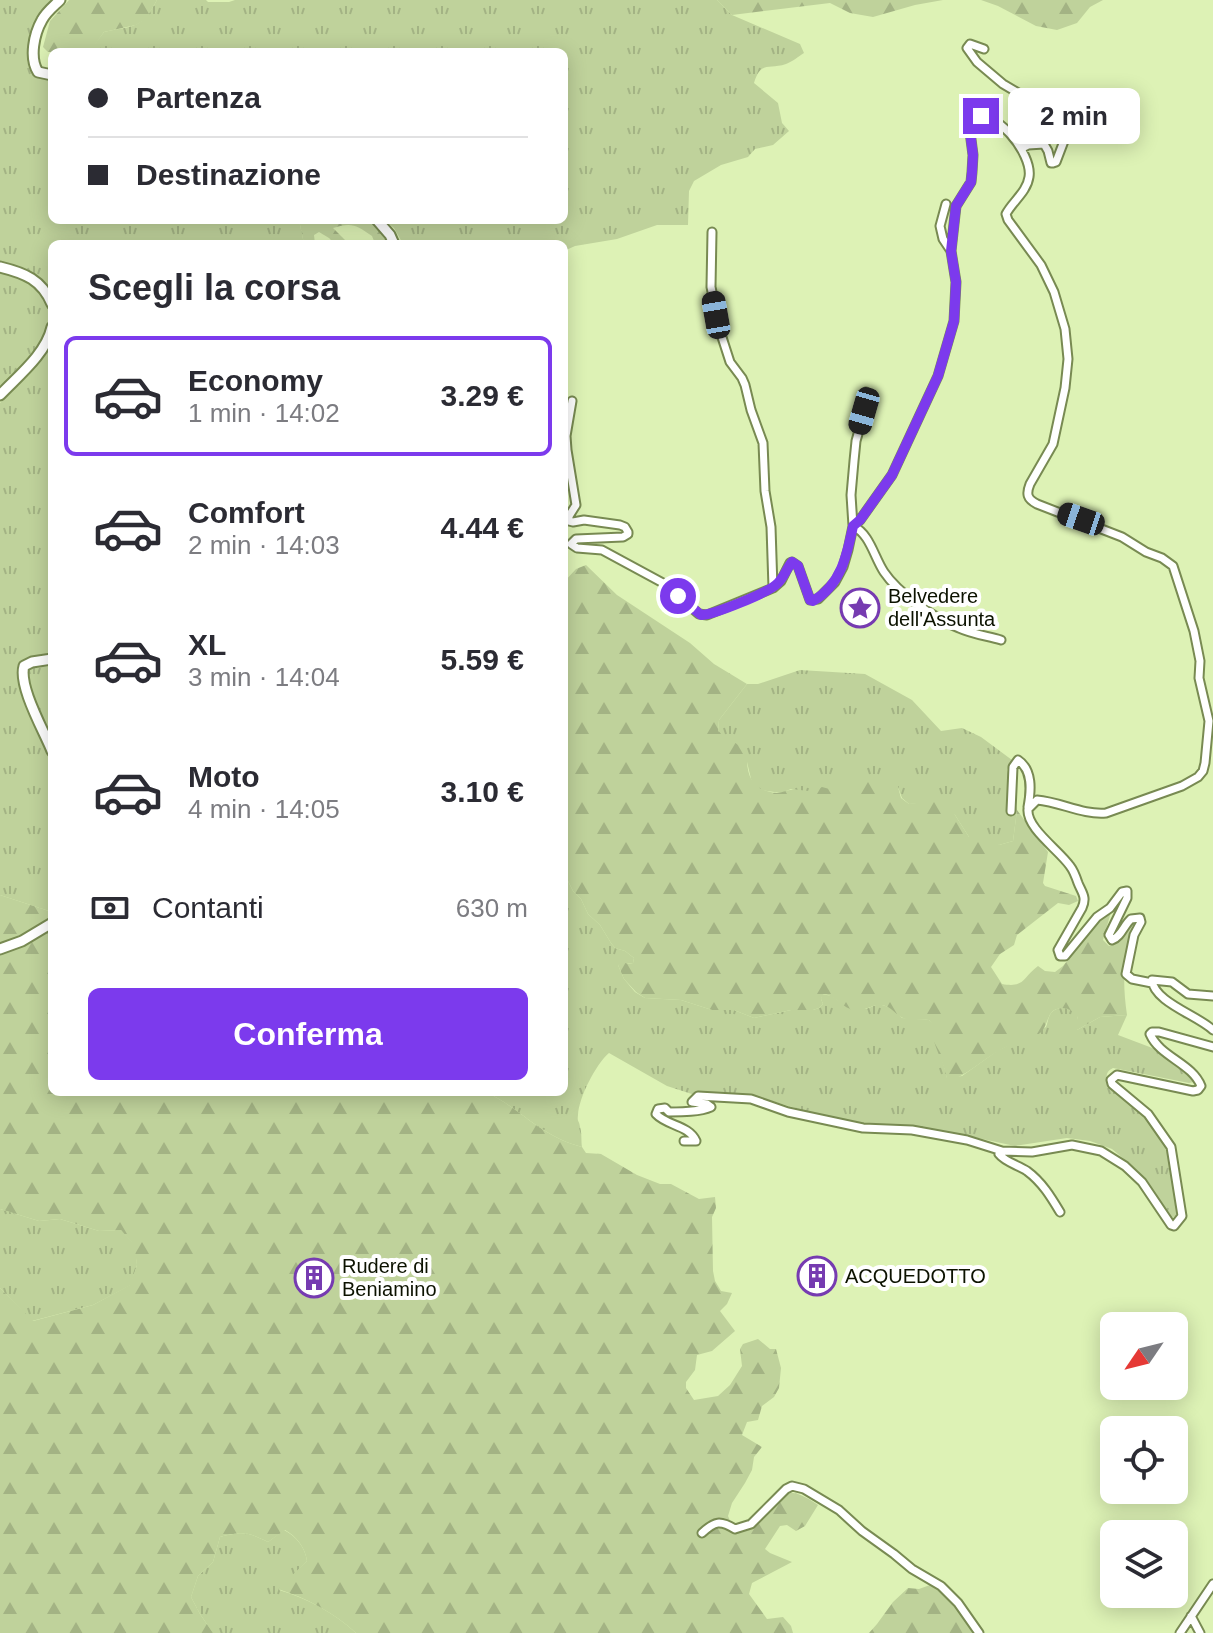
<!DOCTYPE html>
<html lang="it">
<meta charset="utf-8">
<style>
:root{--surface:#fff;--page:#f2f2f3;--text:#2b2b33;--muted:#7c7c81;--line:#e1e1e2;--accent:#7c3aed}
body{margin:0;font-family:Arial,sans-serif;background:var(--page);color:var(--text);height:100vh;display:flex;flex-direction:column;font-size:30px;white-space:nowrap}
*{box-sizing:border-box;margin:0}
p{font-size:26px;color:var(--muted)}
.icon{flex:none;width:44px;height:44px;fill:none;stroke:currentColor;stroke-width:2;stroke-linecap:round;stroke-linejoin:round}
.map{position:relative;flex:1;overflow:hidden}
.panel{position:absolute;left:48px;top:240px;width:520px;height:856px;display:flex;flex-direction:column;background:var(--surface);border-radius:12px;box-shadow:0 4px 20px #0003}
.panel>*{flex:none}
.guide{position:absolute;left:48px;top:48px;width:520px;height:176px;border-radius:12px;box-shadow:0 4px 20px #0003;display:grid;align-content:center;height:176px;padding:0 40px;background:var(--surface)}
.needle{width:52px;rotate:235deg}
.buttons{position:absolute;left:1100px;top:1312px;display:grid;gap:16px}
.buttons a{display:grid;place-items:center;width:88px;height:88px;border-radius:12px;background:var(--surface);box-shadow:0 4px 20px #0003;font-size:40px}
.end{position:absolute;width:36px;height:36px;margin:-18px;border:10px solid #7c3aed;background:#fff;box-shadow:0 0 0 4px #fff}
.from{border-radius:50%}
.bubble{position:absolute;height:56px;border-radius:12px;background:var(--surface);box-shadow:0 4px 20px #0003;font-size:26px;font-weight:700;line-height:56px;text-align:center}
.car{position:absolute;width:24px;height:48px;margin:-24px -12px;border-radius:10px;box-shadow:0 0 6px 2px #0007;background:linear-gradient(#222 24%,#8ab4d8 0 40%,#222 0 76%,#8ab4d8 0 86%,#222 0)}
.guide b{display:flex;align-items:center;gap:28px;height:76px;font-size:30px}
.guide b+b{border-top:2px solid var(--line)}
.guide i{width:20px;height:20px;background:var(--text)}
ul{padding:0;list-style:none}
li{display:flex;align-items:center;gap:24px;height:120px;margin:0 16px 12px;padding:0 24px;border:4px solid transparent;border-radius:12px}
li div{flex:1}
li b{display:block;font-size:30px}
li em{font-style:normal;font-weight:700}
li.current{border-color:var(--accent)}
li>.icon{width:72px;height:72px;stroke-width:1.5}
h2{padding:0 40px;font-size:36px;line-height:96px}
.pay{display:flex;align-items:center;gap:20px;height:88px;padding:0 40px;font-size:30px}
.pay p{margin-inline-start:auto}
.action{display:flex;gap:16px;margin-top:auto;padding:16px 40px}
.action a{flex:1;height:92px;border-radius:12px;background:var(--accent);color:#fff;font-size:32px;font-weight:700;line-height:92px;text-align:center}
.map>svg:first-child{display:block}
</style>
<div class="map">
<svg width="1213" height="1633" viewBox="0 0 1213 1633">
<defs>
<pattern id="grass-tufts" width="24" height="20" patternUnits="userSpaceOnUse" patternTransform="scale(2)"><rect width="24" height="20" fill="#bfd29b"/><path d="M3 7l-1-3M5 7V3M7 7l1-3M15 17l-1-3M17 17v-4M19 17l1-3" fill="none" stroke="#a3b384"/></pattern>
<pattern id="forest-firs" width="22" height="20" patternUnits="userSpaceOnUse" patternTransform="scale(2)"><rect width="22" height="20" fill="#bfd29b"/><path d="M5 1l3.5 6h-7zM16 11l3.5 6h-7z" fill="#a3b384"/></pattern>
</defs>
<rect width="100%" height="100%" fill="#ddf2b5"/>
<!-- grass -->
<path fill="url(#grass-tufts)" d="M0,0H53L40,12L36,20L31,37L27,60L29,67L35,76L52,80V220H299L304,244H52V291C44,275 16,266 0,262Z
M157,0H206L208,2H229L235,0H717L732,15L800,44L804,53C799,56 792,62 786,64C769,70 761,60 754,83L778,103L782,123L789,131L773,145L755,149L748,157L721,165L694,181L689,191L688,225H657L617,239L575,246L564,251V244H403L394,228L384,220H564V52H69L91,49L104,32C135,25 140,30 157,0Z
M0,272C32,279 63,300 45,337C36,357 15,373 0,389Z
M52,343V654L30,657L20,663L17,673L19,684L52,764V912L0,895V403L44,356Z
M52,666V743L27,682L29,670L33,668Z
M800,670L865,674L912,700L941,731L962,728L981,737L1012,760L1007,770L1017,810L1013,841L999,845L969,837L955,815L926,803L909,804L902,798L898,787L837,791L801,792L791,789L781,793L760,790L752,783L747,762L718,731L719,720L747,684H758Z
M564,873L573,891L581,899L588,914L600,925L611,943L615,948L625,951L634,958L633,963L618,965L624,979L635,992L645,998L681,1000L712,1010H734L754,1018L791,1010H813L819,1008L823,1004L821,999L822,994L832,996L850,1009H866L876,1005H882L892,1008L902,1018L929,1020L933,1024C932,1044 944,1059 947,1078L962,1076L997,1051L1046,1027C1048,1022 1048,1017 1051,1013C1057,1005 1072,1007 1077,1015C1079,1019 1077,1026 1077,1030L1100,1017L1127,1015L1118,1035L1155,1049L1194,1079V1082L1189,1083L1113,1068C1107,1071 1106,1074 1107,1081C1118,1093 1133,1103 1144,1115C1170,1141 1176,1179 1176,1215L1172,1218L1169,1216L1158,1197L1138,1171L1112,1149L1090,1141L1067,1138L1015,1146L945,1131L903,1126H872L854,1121L805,1111L755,1096L716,1093L698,1096L667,1086L609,1053C596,1064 579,1097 578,1115C577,1123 579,1119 580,1127C582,1133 581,1140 582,1147C541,1137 520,1108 486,1092H564Z
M0,1209L39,1221L60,1219L99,1231L121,1230L135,1245L137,1265L131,1285L93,1305L32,1321L0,1288Z
M284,1530C297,1537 305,1547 307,1561L279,1590C306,1598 335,1613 356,1633H213L200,1614L191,1597L198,1576L213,1562L220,1537C243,1531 248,1532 268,1542Z"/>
<!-- forest -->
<path fill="url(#forest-firs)" d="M69,0H157L146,19L136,25L104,32L92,49L69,52H48L43,47L50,21Z
M717,0H943L915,5L873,17L850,13L830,3L732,15Z
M981,0H1103L1090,7L1077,23L1057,30L1036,26L998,6Z
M299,220H370L389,244H359L358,240L374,241L372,236C356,225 352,222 333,228L349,244H335L329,238L319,232L314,235L315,244H304Z
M586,565L617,595L690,643L714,664L747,684L719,720L718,731L747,751C746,775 751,791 777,793C782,793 786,790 790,790C804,788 806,795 822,787L837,791L841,781L850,776L895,780L900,782L898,787L901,798L909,804L939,800L955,815L969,837L982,829L999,845L1013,841L1017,810L1048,852L1043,883L1045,886L1076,896L1078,901L1069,905L1058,903L1017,935L1014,945L1000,954L991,967L1002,984C1025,988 1022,978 1038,966L1045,971L1055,972L1063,966L1103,915L1111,912L1103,940L1109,946C1122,941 1123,929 1133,921C1133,933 1128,943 1126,954C1123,975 1124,994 1127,1015L1100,1017L1077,1030L1073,1027L1078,1018C1074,1011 1066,1006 1057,1009C1047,1011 1048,1027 1040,1033C1032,1040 1021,1041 1011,1045C989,1053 973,1072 952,1080L947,1079C943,1057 932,1048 932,1024L929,1020C921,1019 910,1021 903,1018C895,1015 892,1006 881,1005C871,1004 862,1014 850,1009C840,1005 835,995 823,994L821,999L823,1004L819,1008L813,1010H791L754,1018L734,1010H712L681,1000L645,998L636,992L624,979L618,965L623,962L628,964L633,963L634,958L625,951L615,948L611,943L600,925L588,914L581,899L573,891L564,873V582L576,569Z
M0,895L52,912V916L20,937L0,944Z
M52,927V1092H486C520,1108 541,1137 582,1147L586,1153L601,1154L637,1175L660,1184H671L699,1199L715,1197L716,1208L712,1217L713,1271L715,1281L721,1291L732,1293L727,1304L720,1311L735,1331L712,1351L697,1355L695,1370L686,1382V1388L694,1400L718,1396L730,1385L742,1366L740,1349L743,1344L758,1339L770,1349H776L781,1368L779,1388L774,1397L762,1406L758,1420L747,1422L742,1435L762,1447L754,1457L752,1470L745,1483L732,1503L728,1516L732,1525L742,1528C771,1501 779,1477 818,1505L805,1526L796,1531L787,1525L780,1526L765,1549L770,1553L792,1562L752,1583L749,1594L767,1619L783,1617L791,1626L793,1633H356C335,1613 306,1598 278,1589L307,1561C305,1547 297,1537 285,1530L268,1542C248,1532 243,1531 220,1537L213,1562L198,1576L191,1597L200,1614L213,1633H0V1288L33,1321L93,1305L130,1285L137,1265L134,1245L121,1230L99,1231L60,1219L39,1221L0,1209V954L40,935Z
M930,1585L953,1601L978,1633H869L877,1624L893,1602L908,1588L919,1589Z"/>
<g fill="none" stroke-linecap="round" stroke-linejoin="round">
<defs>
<path id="minor" d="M984,49L970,44L967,48L977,62L1003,84L1040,106L1063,132L1064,141L1056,162L1053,163H1051L1048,151L1044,144L1028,145L1022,148
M946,204L940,226L943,239L951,251L956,282L954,321L938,376L892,475L860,520L853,526C870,534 874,557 884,572C898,593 935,619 959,628C972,634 987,636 1001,640
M712,232L711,287L720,331L730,362L742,378L745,385L751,410L763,443L765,491L771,527L773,588
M951,251L956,206L971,182L972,172L973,155L969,124L970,119C994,104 1033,154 1029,177C1027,192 1012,202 1006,214L1008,220L1041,265L1054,292L1065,329L1068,359L1065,388L1053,444L1030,484C1026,494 1027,499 1037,504L1122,537L1146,552L1162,558L1173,566L1194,631L1200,661L1199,678L1209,721L1205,763L1203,771L1198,777L1182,786L1106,813C1082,815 1061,802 1037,800L1028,809C1026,828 1059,850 1070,866C1074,871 1076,877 1078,883C1082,893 1087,897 1082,908L1058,950L1060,956H1065L1097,917L1110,908L1122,892L1127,891V898L1109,935L1112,940C1121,937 1124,925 1131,919L1140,918L1141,922L1134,935L1126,974L1132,979L1152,983
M572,401L566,436L567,450L576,505L569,516V521L573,522L584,520L620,525L625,527L628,532V534L623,537L576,539L571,544L577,548L602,550L663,583L699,614L707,615L773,588L781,581L790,563L792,562L798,566L810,600L818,599L835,582L843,567L848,550L853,526L851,495L854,461L856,441L868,398L866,392
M1011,811L1013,767L1018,760C1033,770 1031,791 1028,807
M1213,996L1188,994L1172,982L1152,980C1154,1002 1197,1015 1213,1030
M684,1141H696C689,1125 667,1126 656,1114L658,1109L665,1108L669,1112C682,1112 700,1112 711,1107L707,1104L692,1102L698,1096L751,1099L788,1112L863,1128L912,1130L967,1140L1002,1151
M1060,1212C1051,1197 1042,1182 1027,1171C1018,1165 1005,1162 999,1154L1002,1151L1032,1152L1072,1145L1101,1151L1125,1166L1142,1182L1171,1225L1174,1226L1182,1216L1171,1147L1148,1114L1112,1084L1111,1080L1117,1075L1193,1091L1198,1090L1201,1086C1192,1063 1160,1057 1150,1034L1152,1032H1159L1213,1047
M702,1533C715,1521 720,1520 735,1529L751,1524L786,1489L792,1486L804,1489L839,1510L862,1531L894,1554L912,1569L941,1586L958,1603L979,1633
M1191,1616L1200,1633
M1180,1633L1213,1584"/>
<path id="tertiary" d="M52,75L38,72C29,58 34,34 42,20C46,12 54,6 60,0
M377,220L390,235L394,244
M0,267C25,273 42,280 52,304
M0,395C18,376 46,354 52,327
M52,659L32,662L24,666C18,686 44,731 52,751
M0,949L22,941L52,923"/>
</defs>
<!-- minor casing -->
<use href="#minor" stroke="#788a52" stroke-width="11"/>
<!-- tertiary casing -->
<use href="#tertiary" stroke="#788a52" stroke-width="13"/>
<!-- minor -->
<use href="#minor" stroke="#fff" stroke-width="7"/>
<!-- tertiary -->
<use href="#tertiary" stroke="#fff" stroke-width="9"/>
</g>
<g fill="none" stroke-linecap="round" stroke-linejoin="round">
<!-- route -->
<path stroke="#7c3aed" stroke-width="10" d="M678,596L701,615C713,615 770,592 778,583C784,577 787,568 792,562L798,566L810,600L813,601C841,585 847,555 853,526L860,520L892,475L938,376L954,321L956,282L951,251L956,206L971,182L972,172L973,155L969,124L970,119L976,116H981"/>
</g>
<!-- icons -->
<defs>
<symbol id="sight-ring" viewBox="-11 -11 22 22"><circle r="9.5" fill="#fff" stroke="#763bb1" stroke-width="1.5"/><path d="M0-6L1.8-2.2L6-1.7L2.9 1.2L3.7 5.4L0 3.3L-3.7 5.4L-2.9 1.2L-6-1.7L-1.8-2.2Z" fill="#763bb1"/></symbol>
<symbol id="building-ring" viewBox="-11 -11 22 22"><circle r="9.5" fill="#fff" stroke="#763bb1" stroke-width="1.5"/><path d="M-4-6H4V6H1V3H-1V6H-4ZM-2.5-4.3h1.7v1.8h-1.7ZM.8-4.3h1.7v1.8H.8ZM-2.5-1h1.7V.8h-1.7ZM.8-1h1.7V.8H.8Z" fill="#763bb1"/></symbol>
</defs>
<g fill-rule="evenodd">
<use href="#sight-ring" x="838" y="586" width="44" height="44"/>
<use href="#building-ring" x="795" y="1254" width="44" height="44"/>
<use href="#building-ring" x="292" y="1256" width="44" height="44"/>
</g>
<g text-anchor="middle" stroke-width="8" stroke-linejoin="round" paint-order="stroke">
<!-- poi labels -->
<g font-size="20" fill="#0c1200" stroke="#fff" text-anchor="start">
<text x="888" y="603">Belvedere<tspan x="888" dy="23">dell'Assunta</tspan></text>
<text x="342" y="1273">Rudere di<tspan x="342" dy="23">Beniamino</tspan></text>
<text x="845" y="1283">ACQUEDOTTO</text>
</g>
</g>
</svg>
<div class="buttons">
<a><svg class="needle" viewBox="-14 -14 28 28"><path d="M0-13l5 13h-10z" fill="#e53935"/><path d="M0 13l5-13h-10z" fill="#7c7c81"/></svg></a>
<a><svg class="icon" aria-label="locate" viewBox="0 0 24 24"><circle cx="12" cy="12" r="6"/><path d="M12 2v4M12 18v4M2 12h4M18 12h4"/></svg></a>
<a><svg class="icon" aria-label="layers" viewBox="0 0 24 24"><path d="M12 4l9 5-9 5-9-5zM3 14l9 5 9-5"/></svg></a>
</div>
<i class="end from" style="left:678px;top:596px"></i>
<i class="end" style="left:981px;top:116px"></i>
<div class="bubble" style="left:1008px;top:88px;width:132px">2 min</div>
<i class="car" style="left:716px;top:315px;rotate:350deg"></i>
<i class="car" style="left:864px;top:411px;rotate:196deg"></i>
<i class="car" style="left:1081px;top:519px;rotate:289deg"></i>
<div class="guide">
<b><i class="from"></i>Partenza</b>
<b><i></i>Destinazione</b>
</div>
<section class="panel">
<h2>Scegli la corsa</h2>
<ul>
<li class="current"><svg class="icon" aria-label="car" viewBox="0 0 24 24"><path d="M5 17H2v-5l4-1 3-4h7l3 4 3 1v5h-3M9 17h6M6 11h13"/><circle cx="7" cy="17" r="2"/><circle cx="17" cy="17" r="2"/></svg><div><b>Economy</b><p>1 min · 14:02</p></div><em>3.29 €</em></li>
<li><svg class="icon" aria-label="car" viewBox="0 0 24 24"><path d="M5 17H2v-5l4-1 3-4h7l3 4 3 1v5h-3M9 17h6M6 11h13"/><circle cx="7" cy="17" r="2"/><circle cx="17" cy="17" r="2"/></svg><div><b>Comfort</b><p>2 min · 14:03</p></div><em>4.44 €</em></li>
<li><svg class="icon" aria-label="car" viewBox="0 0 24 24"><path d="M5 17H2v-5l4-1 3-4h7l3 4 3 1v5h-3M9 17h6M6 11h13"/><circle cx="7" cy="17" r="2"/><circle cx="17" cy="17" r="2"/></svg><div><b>XL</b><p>3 min · 14:04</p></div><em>5.59 €</em></li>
<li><svg class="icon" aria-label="car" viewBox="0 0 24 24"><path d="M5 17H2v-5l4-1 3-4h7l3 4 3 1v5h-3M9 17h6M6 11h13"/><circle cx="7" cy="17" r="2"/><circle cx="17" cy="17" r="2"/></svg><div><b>Moto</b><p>4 min · 14:05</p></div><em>3.10 €</em></li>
</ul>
<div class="pay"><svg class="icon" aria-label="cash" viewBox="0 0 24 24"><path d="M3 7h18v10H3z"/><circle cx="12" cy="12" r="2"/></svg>Contanti<p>630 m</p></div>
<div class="action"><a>Conferma</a></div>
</section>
</div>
